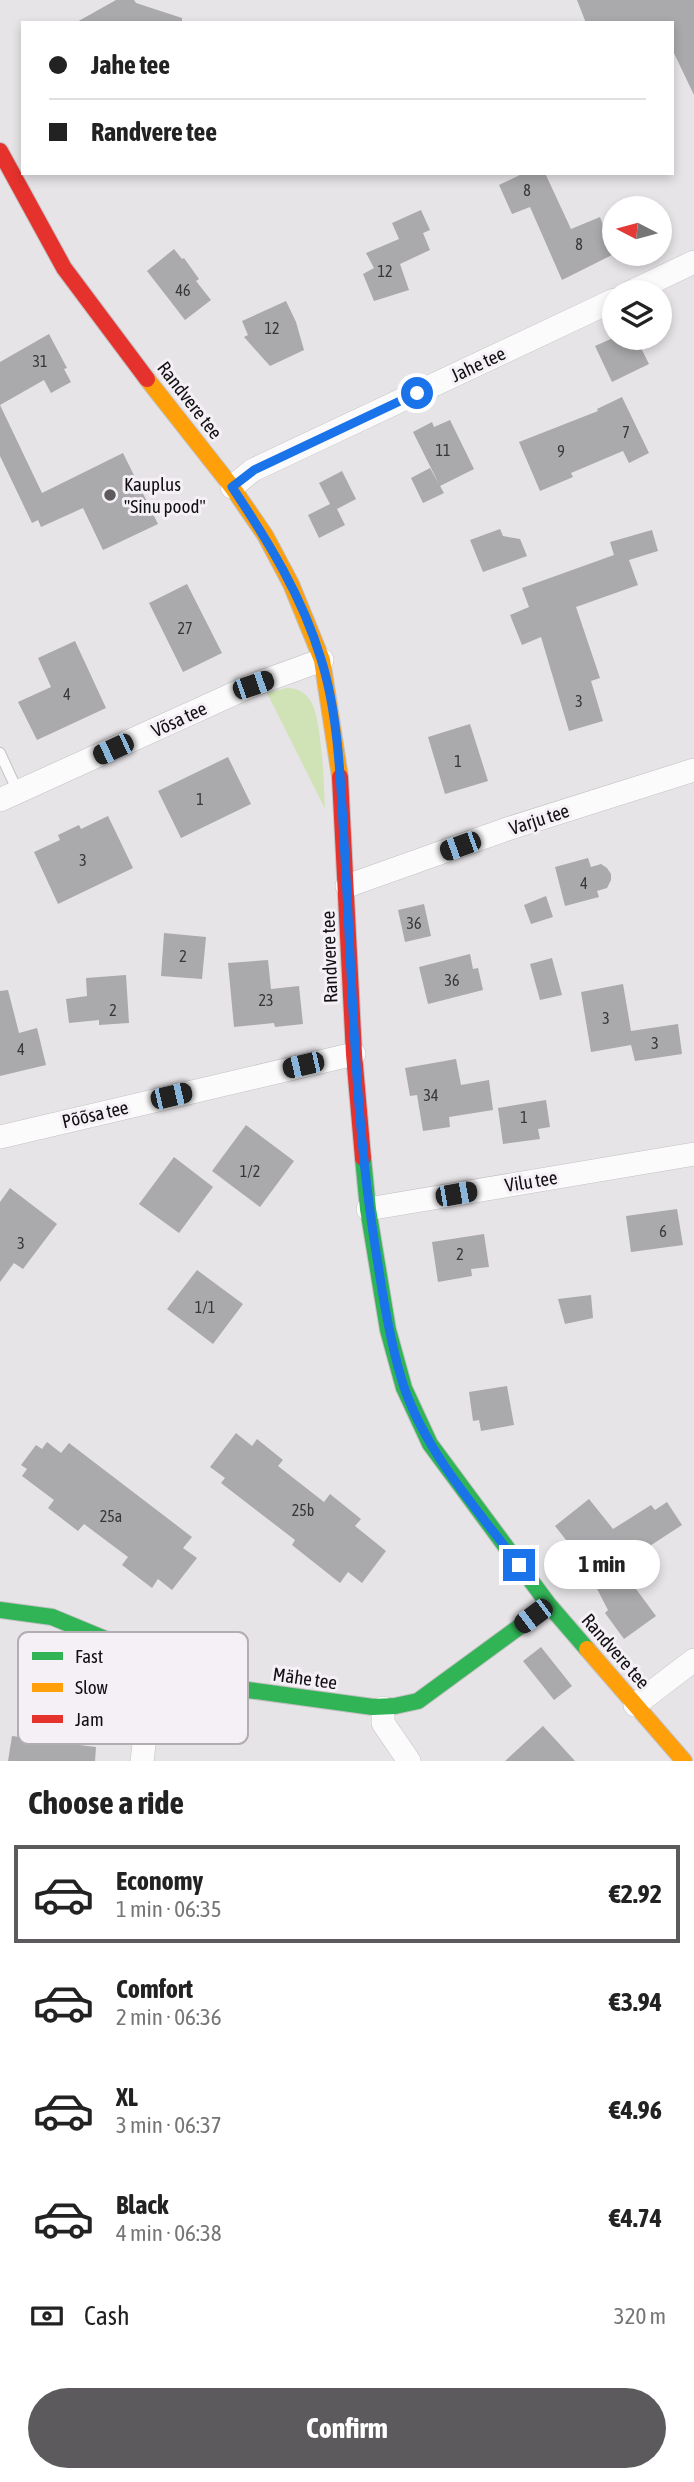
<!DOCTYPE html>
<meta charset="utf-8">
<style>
:root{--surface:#fff;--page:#f6f6f6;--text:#222;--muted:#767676;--line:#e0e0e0;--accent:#5c5a5d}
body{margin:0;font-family:"Asap Condensed",sans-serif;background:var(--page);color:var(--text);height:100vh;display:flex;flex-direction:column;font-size:26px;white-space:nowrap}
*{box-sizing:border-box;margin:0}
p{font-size:23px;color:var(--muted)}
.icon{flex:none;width:38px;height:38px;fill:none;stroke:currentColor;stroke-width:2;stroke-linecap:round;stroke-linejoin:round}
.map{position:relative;height:1761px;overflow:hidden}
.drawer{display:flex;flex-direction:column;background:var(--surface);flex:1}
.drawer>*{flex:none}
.top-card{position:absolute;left:21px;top:21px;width:653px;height:154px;border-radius:0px;box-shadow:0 4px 10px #0003;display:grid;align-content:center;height:154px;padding:0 28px;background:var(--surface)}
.needle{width:46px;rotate:276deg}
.fabs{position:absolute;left:602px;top:196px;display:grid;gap:14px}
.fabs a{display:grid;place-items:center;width:70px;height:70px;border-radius:50%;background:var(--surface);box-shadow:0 4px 10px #0003;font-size:35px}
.end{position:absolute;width:32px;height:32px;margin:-16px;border:9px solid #1a73e8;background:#fff;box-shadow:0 0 0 4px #fff}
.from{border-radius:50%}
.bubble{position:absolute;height:49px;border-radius:24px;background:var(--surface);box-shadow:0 4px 10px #0003;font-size:23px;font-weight:700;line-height:49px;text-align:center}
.car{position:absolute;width:21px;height:42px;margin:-21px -10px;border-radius:9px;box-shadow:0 0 5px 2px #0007;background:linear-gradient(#222 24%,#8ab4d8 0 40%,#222 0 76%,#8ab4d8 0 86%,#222 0)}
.top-card b{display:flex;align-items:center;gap:24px;height:66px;font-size:26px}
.top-card b+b{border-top:2px solid var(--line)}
.top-card i{width:18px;height:18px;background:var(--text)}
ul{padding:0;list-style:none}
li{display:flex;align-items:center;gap:21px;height:98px;margin:0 14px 10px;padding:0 14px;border:4px solid transparent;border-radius:0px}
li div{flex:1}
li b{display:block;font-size:26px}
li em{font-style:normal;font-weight:700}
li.on{border-color:var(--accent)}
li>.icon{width:63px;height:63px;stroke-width:1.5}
h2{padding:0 28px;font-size:32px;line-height:84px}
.pay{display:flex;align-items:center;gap:18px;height:77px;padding:0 28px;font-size:26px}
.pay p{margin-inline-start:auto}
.action{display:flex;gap:14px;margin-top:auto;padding:14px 28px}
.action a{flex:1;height:80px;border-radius:42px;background:var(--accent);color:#fff;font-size:28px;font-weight:700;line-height:80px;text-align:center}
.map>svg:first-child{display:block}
</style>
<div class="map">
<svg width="694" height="1761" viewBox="0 0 694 1761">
<rect width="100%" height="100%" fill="#e7e4e7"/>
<!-- green -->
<path fill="#cfe3b6" d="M286,688C296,688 304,691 310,700C322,717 324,786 325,809L267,693Z"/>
<!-- building -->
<path fill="#aaa9ab" d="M116,0H134L136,3L182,18V23H75Z
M577,0H694V95L672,49V23H586Z
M524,173H545L571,229L600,217L614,254L562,280L530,207L512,214L499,185Z
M421,210L430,230L423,233L430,250L400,264L409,290L374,301L363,274L374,268L366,253L399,239L392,223Z
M174,249L182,259L184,258L199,279L196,281L211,300L185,320L147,271Z
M286,301L296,322L304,350L270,366L244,337L248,335L242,321Z
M49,334L67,368L64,369L71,382L51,393L44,380L0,405L42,493L123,453L158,524L103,550L83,508L41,527L38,520L32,523L0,456V362Z
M613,338H636L649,364L612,382L595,346Z
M622,397L649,453L629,463L623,451L571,473L573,477L540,491L519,442L598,411L597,409Z
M450,420L474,469L440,486L413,432L432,422L434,427Z
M430,468L444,493L423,503L411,478Z
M342,471L356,499L337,509L345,525L319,538L308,515L330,504L319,483Z
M500,529L503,536L520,539L527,556L483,572L470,540Z
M652,530L658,551L629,560L638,585L576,607L600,678L591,681L603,721L569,731L541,637L522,645L510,615L529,607L522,588L614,555L610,542Z
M187,584L222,653L183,672L149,603Z
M75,641L106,708L37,740L18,702L51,687L38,658Z
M470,724L488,781L445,794L428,737Z
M228,757L251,804L181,838L158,791Z
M108,816L133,868L58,904L34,852L60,840L58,835L79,825L81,829Z
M588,858L591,867L601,864L607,868L611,874V880L607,888L597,891L599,897L565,906L555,867Z
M546,896L553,917L531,924L524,905Z
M424,904L431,936L405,942L398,910Z
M164,933L206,937L202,979L161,976Z
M470,954L473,969L478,968L483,990L428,1004L419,967Z
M552,958L562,995L540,1000L530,964Z
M268,960L271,989L299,986L303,1024L275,1027L274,1023L234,1027L228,963Z
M126,975L129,1023L99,1025V1020L69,1023L66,999L87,996L86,978Z
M623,984L631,1031L678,1024L682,1054L635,1061L631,1045L591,1052L581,992Z
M8,990L19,1033L37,1028L46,1065L0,1076V991Z
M456,1059L461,1085L489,1080L493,1110L449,1117L450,1127L423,1131L417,1095L410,1096L405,1068Z
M546,1100L550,1127L538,1129L540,1139L503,1144L498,1108Z
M246,1125L294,1161L260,1207L212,1171Z
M174,1157L213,1187L179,1233L139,1204Z
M10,1188L57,1224L23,1269L14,1263L0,1282V1202Z
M677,1209L683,1245L631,1252L626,1216Z
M484,1234L489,1267L471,1269L472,1276L438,1282L432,1242Z
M197,1270L243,1304L213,1344L167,1309Z
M591,1295L593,1318L565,1324L558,1299Z
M507,1386L514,1425L481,1431L479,1420L473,1421L469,1392Z
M236,1433L252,1446L257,1439L283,1460L278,1466L324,1502L330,1494L361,1519L355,1526L386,1551L362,1583L348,1572L340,1583L292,1545L295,1540L221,1483L225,1478L210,1467Z
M47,1442L61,1453L69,1443L192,1537L183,1548L197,1558L172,1590L158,1579L152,1588L122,1565L128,1557L84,1524L78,1531L48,1508L54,1500L22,1476L27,1469L21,1465L36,1445L42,1449Z
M589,1499L613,1529L651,1505L655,1510L667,1502L682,1525L619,1566L656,1616L624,1639L605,1613L608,1610L595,1585L600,1583L555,1526Z
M541,1647L572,1686L554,1700L523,1661Z
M543,1726L575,1761H505Z
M12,1736L57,1742V1737L80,1739L79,1745L96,1747L95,1761H8Z"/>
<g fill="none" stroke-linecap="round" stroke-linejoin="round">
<defs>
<path id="lane" d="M0,753L18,792"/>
<path id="street" d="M631,292L694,262
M232,487L253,470L614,300
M0,800L253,685L322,660
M347,886L507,829L694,770
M0,1137L354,1054
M368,1209L694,1154
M635,1705L694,1660
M383,1708V1723L409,1761
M142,1761L150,1695L160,1678"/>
<path id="fast" d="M363,1158L368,1209L388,1330L404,1388L430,1444L549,1605L587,1649
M0,1610L52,1617L122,1646L160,1678L373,1707L395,1706L418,1701L549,1605"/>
<path id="slow" d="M147,379L232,487L265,535L291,584L322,660L340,777
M587,1649L684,1761"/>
<path id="jam" d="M0,151L64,268L147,379
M340,777L354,1054L363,1158"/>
</defs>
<!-- lane casing -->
<use href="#lane" stroke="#c3c1c3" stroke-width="12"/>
<!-- street casing -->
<use href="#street" stroke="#c3c1c3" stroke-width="24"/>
<!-- fast casing -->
<use href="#fast" stroke="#c3c1c3" stroke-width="18"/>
<!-- slow casing -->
<use href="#slow" stroke="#c3c1c3" stroke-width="18"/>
<!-- jam casing -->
<use href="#jam" stroke="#c3c1c3" stroke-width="18"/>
<!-- lane -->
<use href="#lane" stroke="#fbfbfb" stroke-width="10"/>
<!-- street -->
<use href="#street" stroke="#fbfbfb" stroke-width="23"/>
<!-- fast -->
<use href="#fast" stroke="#30b455" stroke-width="16"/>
<!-- slow -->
<use href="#slow" stroke="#ff9f0a" stroke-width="16"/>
<!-- jam -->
<use href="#jam" stroke="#e5322d" stroke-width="16"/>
</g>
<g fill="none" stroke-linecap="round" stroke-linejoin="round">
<!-- route -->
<path stroke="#1a73e8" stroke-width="9" d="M417,393L254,470L232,487C268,541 302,596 321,659C340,719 341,795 345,858C353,994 355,1130 378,1264C384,1305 391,1347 404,1387C427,1454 477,1509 519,1565"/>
</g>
<!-- markers -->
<circle fill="#5c5a5d" stroke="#f5f0f5" stroke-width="2.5" cx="110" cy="495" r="7"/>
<g text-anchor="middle" stroke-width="6" stroke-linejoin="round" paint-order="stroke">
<!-- number labels -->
<g font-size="16" fill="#373638">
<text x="527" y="196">8</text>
<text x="579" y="250">8</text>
<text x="385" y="277">12</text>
<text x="183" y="296">46</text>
<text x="272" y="334">12</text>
<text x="40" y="367">31</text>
<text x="626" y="438">7</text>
<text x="443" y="456">11</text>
<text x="561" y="457">9</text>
<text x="185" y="634">27</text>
<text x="67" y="700">4</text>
<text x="579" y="707">3</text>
<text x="458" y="767">1</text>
<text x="200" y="805">1</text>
<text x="83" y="866">3</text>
<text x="584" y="889">4</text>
<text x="414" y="929">36</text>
<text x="183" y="962">2</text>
<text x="452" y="986">36</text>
<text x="266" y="1006">23</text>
<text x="113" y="1016">2</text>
<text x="606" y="1024">3</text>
<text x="655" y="1049">3</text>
<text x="21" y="1055">4</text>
<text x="431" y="1101">34</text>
<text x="524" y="1123">1</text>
<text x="250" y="1177">1/2</text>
<text x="663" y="1237">6</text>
<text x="21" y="1249">3</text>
<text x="460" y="1260">2</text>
<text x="205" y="1313">1/1</text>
<text x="303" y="1516">25b</text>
<text x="111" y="1522">25a</text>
</g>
<!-- street labels -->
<g font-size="19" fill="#111012" stroke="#f5f0f5">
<text transform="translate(478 364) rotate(-25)" y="7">Jahe tee</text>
<text transform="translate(190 400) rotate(52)" y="7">Randvere tee</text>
<text transform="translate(179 719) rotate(-25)" y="7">Võsa tee</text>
<text transform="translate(539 819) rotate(-18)" y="7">Varju tee</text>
<text transform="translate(329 957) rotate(-92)" y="7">Randvere tee</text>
<text transform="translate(95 1114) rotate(-13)" y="7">Põõsa tee</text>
<text transform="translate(531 1181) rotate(-9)" y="7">Vilu tee</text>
<text transform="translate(616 1651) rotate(49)" y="7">Randvere tee</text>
<text transform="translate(305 1678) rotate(8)" y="7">Mähe tee</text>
</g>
<!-- poi labels -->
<g font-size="19" fill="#111012" stroke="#f5f0f5" text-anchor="start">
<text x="124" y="491">Kauplus<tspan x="124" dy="22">"Sinu pood"</tspan></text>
</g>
</g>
<!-- legend -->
<rect x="18" y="1632" width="230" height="112" rx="10" fill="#f5f0f5" stroke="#b1adb1" stroke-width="2"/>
<rect x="32" y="1652" width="31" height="8" fill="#30b455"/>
<rect x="32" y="1683" width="31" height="9" fill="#ff9f0a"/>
<rect x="32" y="1715" width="31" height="8" fill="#e5322d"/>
<g font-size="19" fill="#111012">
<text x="75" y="1663">Fast</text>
<text x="75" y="1694">Slow</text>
<text x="75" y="1726">Jam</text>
</g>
</svg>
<div class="fabs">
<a><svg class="needle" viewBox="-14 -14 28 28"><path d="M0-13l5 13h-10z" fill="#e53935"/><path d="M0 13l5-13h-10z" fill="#767676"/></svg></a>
<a><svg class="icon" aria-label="layers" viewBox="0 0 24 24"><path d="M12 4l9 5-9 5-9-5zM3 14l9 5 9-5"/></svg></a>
</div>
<i class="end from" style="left:417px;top:393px"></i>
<i class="end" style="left:519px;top:1565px"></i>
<div class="bubble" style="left:544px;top:1540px;width:116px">1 min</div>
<i class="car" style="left:253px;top:685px;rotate:71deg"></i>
<i class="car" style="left:113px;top:749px;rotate:245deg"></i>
<i class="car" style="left:460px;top:846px;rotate:250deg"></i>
<i class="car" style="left:303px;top:1065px;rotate:257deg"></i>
<i class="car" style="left:171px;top:1096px;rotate:77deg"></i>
<i class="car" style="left:456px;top:1194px;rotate:80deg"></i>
<i class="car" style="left:533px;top:1616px;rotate:233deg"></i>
<div class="top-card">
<b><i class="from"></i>Jahe tee</b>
<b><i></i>Randvere tee</b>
</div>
</div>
<section class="drawer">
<h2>Choose a ride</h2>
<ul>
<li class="on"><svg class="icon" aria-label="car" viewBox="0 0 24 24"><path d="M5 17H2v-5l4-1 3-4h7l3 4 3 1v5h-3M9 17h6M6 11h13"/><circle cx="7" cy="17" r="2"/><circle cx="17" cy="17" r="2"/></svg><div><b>Economy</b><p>1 min · 06:35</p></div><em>€2.92</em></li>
<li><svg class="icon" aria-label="car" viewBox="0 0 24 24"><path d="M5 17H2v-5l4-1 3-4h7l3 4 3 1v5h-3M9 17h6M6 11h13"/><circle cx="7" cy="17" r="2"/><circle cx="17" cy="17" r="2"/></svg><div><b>Comfort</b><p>2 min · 06:36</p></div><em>€3.94</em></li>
<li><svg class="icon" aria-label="car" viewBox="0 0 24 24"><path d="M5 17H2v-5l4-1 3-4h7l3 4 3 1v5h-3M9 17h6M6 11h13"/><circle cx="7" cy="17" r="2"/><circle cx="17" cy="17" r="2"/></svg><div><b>XL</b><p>3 min · 06:37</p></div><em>€4.96</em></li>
<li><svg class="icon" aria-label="car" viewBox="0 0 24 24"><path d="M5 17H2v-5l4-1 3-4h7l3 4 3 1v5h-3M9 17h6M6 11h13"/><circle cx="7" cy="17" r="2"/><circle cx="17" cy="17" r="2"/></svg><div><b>Black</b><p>4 min · 06:38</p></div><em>€4.74</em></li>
</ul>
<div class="pay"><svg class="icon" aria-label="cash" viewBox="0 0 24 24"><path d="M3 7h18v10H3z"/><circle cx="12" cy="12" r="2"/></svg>Cash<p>320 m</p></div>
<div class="action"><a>Confirm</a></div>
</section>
